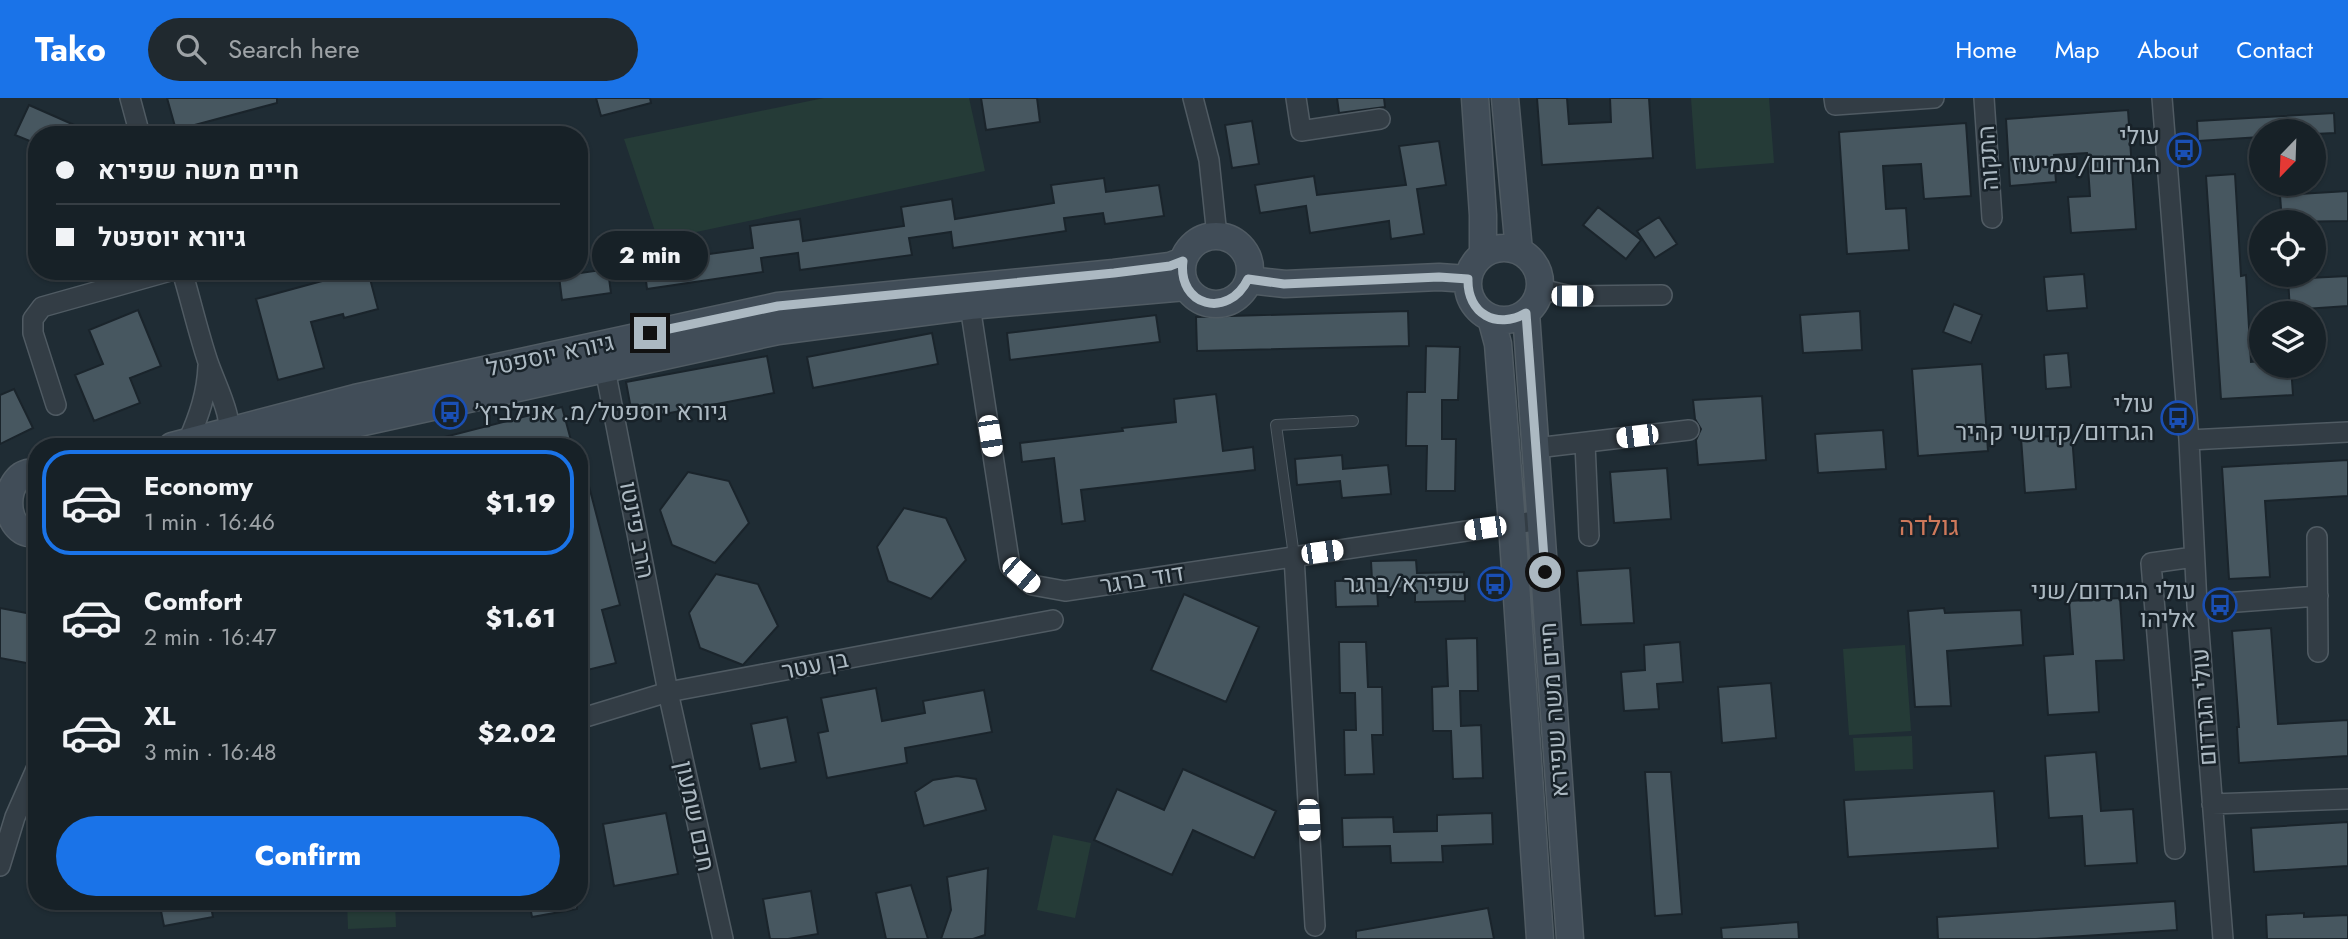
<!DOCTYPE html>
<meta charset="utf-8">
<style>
:root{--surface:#172127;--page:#20292f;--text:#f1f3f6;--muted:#9ea3a7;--line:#363e44;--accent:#1a73e8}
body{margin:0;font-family:Jost,Heebo,sans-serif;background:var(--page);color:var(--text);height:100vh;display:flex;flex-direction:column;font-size:26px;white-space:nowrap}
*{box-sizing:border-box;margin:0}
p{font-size:23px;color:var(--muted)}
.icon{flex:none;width:38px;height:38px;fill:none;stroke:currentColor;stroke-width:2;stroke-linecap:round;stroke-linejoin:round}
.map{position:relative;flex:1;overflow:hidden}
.details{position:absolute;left:28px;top:340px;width:560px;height:472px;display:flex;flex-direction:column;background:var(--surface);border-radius:28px;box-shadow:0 2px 5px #0004,0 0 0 2px var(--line)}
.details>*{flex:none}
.banner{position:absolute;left:28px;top:28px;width:560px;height:154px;border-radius:28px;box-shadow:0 2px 5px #0004,0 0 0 2px var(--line);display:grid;align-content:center;height:154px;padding:0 28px;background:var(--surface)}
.needle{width:46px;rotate:203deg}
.fabs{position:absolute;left:2249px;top:21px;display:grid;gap:14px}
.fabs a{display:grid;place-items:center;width:77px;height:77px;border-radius:50%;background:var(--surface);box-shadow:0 2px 5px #0004,0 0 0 2px var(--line);font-size:35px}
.end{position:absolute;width:32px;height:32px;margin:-16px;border:9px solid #acb9c2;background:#111;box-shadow:0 0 0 4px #111}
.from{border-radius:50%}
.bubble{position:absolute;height:49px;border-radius:24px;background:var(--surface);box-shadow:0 2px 5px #0004,0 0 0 2px var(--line);font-size:23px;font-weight:800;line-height:49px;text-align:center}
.car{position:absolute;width:21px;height:42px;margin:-21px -10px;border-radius:9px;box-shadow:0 0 5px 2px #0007;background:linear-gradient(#fff 24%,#345 0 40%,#fff 0 76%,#345 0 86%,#fff 0)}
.banner b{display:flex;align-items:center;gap:24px;height:66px;font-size:26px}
.banner b+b{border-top:2px solid var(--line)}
.banner i{width:18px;height:18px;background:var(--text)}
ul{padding:12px 0 0;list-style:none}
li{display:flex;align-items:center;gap:21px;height:105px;margin:0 14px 10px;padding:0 14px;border:4px solid transparent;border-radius:28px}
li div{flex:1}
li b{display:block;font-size:26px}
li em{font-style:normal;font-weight:800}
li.current{border-color:var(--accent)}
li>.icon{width:63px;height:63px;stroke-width:1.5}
.primary-button{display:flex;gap:14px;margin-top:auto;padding:14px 28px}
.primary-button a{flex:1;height:80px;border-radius:42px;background:var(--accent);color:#fff;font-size:28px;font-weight:800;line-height:80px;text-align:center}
header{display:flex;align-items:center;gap:42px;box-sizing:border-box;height:98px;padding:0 35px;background:var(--accent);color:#fff}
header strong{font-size:33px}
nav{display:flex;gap:38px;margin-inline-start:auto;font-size:24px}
.search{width:490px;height:63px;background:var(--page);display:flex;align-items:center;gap:18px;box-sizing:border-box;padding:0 24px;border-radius:38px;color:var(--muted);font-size:26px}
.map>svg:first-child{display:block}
</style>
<header>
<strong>Tako</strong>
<div class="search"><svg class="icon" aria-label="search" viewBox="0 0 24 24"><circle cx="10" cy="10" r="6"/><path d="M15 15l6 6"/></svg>Search here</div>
<nav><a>Home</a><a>Map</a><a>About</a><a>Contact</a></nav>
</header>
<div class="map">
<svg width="2348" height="841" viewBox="0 0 2348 841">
<rect width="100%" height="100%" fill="#1f2c34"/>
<!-- green -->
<path fill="#253b37" d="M824,0H969L985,73L658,142L624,41Z
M1691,0H1769L1774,65L1696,71Z
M1905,547L1911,633L1849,637L1843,551Z
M1912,638L1913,671L1855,673L1853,640Z
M1053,737L1091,745L1075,820L1037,812Z
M347,803H395L396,829L348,831Z"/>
<!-- building -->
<path fill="#475760" stroke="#1a242b" stroke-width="2" d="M167,0H277V5L176,32Z
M596,0H650L651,5L601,18Z
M981,0H1037L1040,24L986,32Z
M1337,0H1384L1385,9L1339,15Z
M1537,0H1567L1569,26L1611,24L1610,0H1649L1653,60L1542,67Z
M29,7L97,37H37V46L15,37Z
M2128,12L2136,131L2071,135L2068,99L2090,98L2087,55L2054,57L2056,84L2010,88L2006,21Z
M2334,15L2335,35L2314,36V33H2261V39L2198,43L2197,23Z
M1252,23L1259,66L1232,70L1225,27Z
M1966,25L1971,98L1924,101L1921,66L1883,68L1886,111L1906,110L1909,152L1847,156L1839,34Z
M1439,43L1446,87L1417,91L1424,136L1391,141L1389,123L1310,135L1306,108L1260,115L1255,87L1314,78L1317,97L1406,87L1399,48Z
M2235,76L2241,178L2246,177L2251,264L2261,263V268H2291L2293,297L2221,301L2206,78Z
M1104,80L1106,94L1159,87L1164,118L1105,126L1103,115L1064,120L1066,133L953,150L951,134L909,140L912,157L800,172L798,155L761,160L763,174L647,191L645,174L609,180L611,195L562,202L559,178L602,172L599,153L648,146L651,164L753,150L750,128L800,121L803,143L904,128L901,109L952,101L955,121L1054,105L1051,87Z
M2348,93V123L2282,124L2280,97Z
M1598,109L1641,142L1626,161L1583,127Z
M1659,119L1677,146L1655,160L1637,133Z
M345,173H368L378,211L344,220L343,216L311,224L324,270L278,282L256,201L333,180L332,177Z
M2084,176L2087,210L2047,213L2044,179Z
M2348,178V208L2290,212L2288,181Z
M1954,206L1982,217L1971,245L1943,234Z
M138,212L161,268L130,280L140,305L94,323L75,277L103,266L89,232Z
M1408,213L1409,248L1197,253L1196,219Z
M1860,213L1862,252L1803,255L1800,217Z
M1156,217L1160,244L1010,262L1007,235Z
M932,235L938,266L813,290L807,259Z
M1426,248L1460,249L1458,302H1442V341H1456L1455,393H1426L1427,348H1406L1407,294H1425Z
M2068,255L2071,289L2046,291L2044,257Z
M767,258L774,295L633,322L626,284Z
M1982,266L1988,353L1918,358L1912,271Z
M14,291L33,330L0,346V297Z
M1216,296L1223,353L1253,349L1255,372L1081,392L1085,423L1062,426L1054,360L1022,364L1020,345L1123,333L1122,330L1176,324L1174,301Z
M1762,298L1766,362L1698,367L1696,342L1701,331L1695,321L1693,302Z
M562,309L572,346L561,348H430L429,343Z
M1883,332L1886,371L1818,375L1815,336Z
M2072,337L2076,391L2025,395L2021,340Z
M1342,357L1343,371L1388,367L1391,396L1342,400L1340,383L1297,387L1295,361Z
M2348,362V398L2265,403L2270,479L2229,481L2222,369Z
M579,369H584L620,507L602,512L616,565L579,574V538L587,536L579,505Z
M1667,370L1671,421L1614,425L1610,374Z
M688,374L729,383L749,425L715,465L672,447L660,412Z
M904,410L946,420L966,462L931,501L888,483L877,449Z
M1416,462L1417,475L1464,474L1465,503L1415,504V490L1377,491L1378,508L1336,509L1335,483L1372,482L1371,463Z
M1630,470L1634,525L1581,527L1577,473Z
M716,476L758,486L778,528L743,567L700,550L689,515Z
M1184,496L1259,529L1226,604L1151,572Z
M2120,500L2124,562L2096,563L2099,614L2048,617L2044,558L2073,556L2069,503Z
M0,510L37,517V567L0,560Z
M1944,510L1945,515L2021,512L2023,547L1947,553L1951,608L1915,609L1908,513Z
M2271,530L2278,626L2348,622V658L2239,665L2237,629H2239L2232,533Z
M1477,540L1478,593H1460L1461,628L1481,627L1483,680L1453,681L1451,633H1433L1432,589L1448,588L1446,541Z
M1339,544H1366L1368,589H1382L1383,637H1372L1374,676L1345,677L1344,632H1356L1355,595H1340Z
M1680,544L1683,584L1657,586L1659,611L1624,613L1621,574L1645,572L1644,547Z
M1771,585L1776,640L1722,645L1718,589Z
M876,590L882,623L925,615L923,603L984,592L992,634L905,650L907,665L827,680L818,635L828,633L821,600Z
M787,619L796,664L760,671L751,626Z
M2096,654L2101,713L2133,711L2137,765L2085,768L2082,718L2049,720L2045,658Z
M1183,671L1276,713L1254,760L1193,732L1172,777L1094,742L1117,691L1164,712Z
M1645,674H1671L1682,816L1655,818Z
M957,678L976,681L986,712L924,728L915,694L933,682Z
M1994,693L1998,750L1848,759L1844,702Z
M666,715L678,776L614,788L603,726Z
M1492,715L1493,746L1442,748L1443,764L1391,765L1390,748L1343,749L1342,720L1393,719L1394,734L1437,733V717Z
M2348,724V768L2254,774L2251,730Z
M988,770L985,837L973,841H941L951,812L947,779Z
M911,787L928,841H886L876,795Z
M811,793L818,836L788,841H770L763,801Z
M159,803H210L213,819L164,828Z
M529,803H577V811L532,819Z
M2175,803L2177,832L2036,841H1938L1937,819Z
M1488,810L1494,841H1356V833Z
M2304,815V819L2348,817V841H2267L2266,817Z
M1798,824L1799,841H1722L1721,830Z"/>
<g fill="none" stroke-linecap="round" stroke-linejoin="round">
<defs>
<path id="lane" d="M1294,458L1276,327L1353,323"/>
<path id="street" d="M130,0L140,37
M1193,0L1209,62L1217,138
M1296,0L1301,33L1380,21
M1834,0L1835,7L1934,0
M1984,0L1992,120
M2162,0L2189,342L2197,507L2223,841
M182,173C191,203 198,234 208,264C217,290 234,319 229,348
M1540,191L1571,198L1662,197
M970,208L1010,468L1032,487L1065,493L1541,422
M605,271L668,594L723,841
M56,307L33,235V221L42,209L170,173
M2189,342L2348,334
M188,343C199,318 207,295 208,268
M1585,345L1589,438
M1536,350L1689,332
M2317,439L2318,554
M1294,458L1315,828
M2197,507L2318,498
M579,621L668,594L1053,522
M2212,706L2348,701
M2175,751L2151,465L2194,459
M0,768L15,719L37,669"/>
<path id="secondary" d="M1475,0L1483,117V156
M1505,0L1519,153
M1182 172a34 34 0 1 1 68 0a34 34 0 1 1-68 0Z
M1468 186a36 36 0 1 1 72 0a36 36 0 1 1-72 0Z
M1249,182L1285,186L1439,179L1468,181
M1526,215L1570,841
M1491,220L1498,246L1512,426L1540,841
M172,348L355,300L778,208L1114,175L1170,168L1183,163
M254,348L778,233L970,208L1186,189
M37,375C0,369 0,441 37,435"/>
</defs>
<!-- lane casing -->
<use href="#lane" stroke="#505b63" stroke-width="12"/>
<!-- street casing -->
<use href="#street" stroke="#505b63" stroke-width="22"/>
<!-- secondary casing -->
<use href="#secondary" stroke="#505b63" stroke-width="29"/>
<!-- lane -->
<use href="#lane" stroke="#333d45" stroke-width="10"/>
<!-- street -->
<use href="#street" stroke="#333d45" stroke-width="19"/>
<!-- secondary -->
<use href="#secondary" stroke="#414d58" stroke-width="26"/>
</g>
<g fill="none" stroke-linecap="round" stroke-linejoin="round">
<!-- route -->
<path stroke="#acb9c2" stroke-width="9" d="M650,235L778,208L1114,175L1170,168L1183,163C1177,208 1228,222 1248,181L1284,186L1439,179L1468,181C1467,216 1497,232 1526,215L1545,474"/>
</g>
<!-- icons -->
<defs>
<symbol id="bus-ring" viewBox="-11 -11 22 22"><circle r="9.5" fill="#182229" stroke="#1a4fb4" stroke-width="1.5"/><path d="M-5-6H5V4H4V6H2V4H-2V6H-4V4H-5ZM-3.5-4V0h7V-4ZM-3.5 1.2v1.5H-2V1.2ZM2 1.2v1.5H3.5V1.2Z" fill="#1a4fb4"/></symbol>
</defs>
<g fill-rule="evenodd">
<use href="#bus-ring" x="2165" y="33" width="38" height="38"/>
<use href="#bus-ring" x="431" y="295" width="38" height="38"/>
<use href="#bus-ring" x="2159" y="301" width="38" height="38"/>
<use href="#bus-ring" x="1476" y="467" width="38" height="38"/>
<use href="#bus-ring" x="2201" y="488" width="38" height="38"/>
</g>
<g text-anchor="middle" stroke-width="5" stroke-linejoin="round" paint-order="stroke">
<!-- poi labels -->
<g font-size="24" fill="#acb9c2" stroke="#182229" text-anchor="end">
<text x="2160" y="46">עולי<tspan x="2160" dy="28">הגרדום/עמיעוז</tspan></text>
<text x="2154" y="314">עולי<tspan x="2154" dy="28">הגרדום/קדושי קהיר</tspan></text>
<text x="475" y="322" text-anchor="start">גיורא יוספטל/מ. אנילביץ׳</text>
<text x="1470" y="494">שפירא/ברגר</text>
<text x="2196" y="501">עולי הגרדום/שני<tspan x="2196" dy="28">אליהו</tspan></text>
</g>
<!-- street labels -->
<g font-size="24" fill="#acb9c2" stroke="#182229">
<text transform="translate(1988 60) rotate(-94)" y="8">התקוה</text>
<text transform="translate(550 257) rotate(-12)" y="8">גיורא יוספטל</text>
<text transform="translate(637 432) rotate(79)" y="8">הרב פינטו</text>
<text transform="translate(1142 481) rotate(-9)" y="8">דוד ברגר</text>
<text transform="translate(815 567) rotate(-11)" y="8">בן עטר</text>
<text transform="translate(2204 609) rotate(-94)" y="8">עולי הגרדום</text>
<text transform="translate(1554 612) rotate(-94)" y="8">חיים משה שפירא</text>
<text transform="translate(695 718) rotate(78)" y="8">חכם שמעון</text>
</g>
<!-- neighbourhood labels -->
<g font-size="26" fill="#ce795b" stroke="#182229">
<text x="1929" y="437">גולדה</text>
</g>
</g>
</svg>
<div class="fabs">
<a><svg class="needle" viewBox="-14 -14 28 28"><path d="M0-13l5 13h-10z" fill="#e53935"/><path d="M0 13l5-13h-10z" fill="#9ea3a7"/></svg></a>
<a><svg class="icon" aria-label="locate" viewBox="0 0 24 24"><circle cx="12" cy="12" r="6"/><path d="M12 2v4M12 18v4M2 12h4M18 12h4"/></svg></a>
<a><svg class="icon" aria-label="layers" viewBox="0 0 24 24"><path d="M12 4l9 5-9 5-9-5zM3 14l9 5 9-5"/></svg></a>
</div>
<i class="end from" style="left:1545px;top:474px"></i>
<i class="end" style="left:650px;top:235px"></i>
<div class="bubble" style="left:592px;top:133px;width:116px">2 min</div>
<i class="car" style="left:1572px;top:198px;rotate:90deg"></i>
<i class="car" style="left:990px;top:338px;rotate:171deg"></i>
<i class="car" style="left:1637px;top:338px;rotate:263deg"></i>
<i class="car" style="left:1485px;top:430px;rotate:262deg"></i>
<i class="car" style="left:1322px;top:454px;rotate:82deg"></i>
<i class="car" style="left:1021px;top:477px;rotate:131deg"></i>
<i class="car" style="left:1309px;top:722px;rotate:177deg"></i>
<div class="banner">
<b><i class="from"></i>חיים משה שפירא</b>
<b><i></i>גיורא יוספטל</b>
</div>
<section class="details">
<ul>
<li class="current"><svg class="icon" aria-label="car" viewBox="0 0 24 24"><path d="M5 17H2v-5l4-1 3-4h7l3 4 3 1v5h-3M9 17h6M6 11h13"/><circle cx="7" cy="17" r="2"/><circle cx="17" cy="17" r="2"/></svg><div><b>Economy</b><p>1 min · 16:46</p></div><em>$1.19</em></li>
<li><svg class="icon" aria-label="car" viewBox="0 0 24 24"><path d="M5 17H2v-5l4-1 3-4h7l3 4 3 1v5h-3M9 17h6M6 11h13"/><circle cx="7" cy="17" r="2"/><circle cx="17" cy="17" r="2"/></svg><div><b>Comfort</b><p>2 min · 16:47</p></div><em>$1.61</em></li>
<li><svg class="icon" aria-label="car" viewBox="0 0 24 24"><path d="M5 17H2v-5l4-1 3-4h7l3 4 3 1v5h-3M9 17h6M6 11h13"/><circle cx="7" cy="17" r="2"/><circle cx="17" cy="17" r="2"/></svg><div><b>XL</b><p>3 min · 16:48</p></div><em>$2.02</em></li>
</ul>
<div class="primary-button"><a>Confirm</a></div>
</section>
</div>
